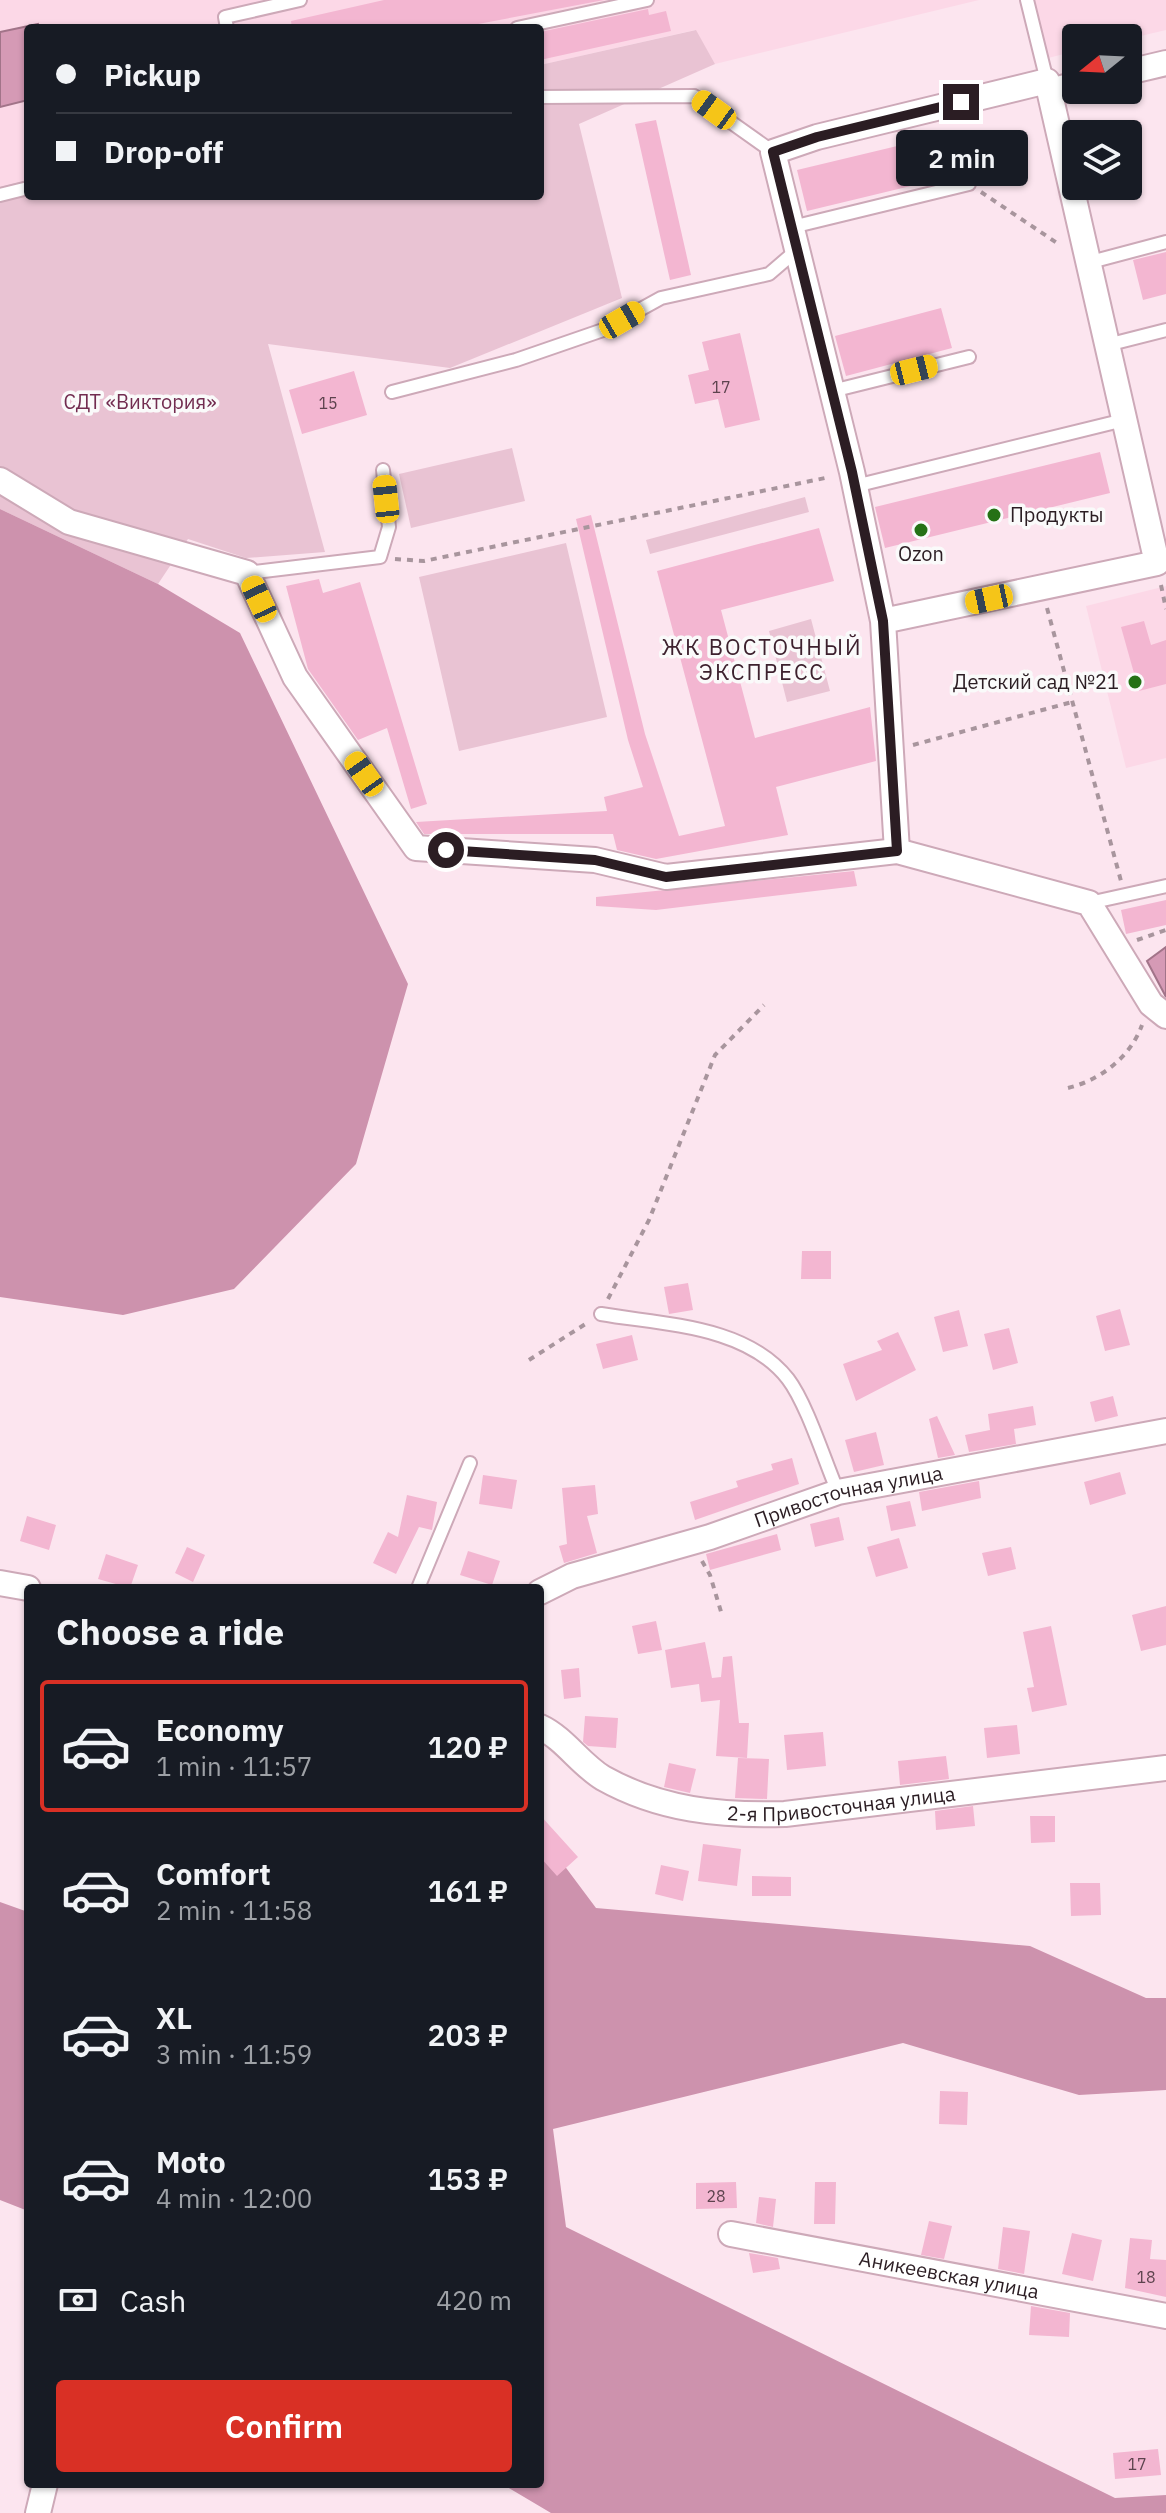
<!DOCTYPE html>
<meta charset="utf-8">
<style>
:root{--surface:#171b24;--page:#242831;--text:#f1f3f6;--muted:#9ea1a6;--line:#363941;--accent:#d93025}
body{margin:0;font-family:"IBM Plex Sans",sans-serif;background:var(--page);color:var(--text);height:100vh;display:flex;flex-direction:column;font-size:30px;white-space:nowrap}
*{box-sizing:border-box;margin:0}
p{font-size:26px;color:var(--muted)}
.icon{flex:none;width:44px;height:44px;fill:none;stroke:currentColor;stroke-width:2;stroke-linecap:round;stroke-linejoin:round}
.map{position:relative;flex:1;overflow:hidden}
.sheet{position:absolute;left:24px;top:1584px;width:520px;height:904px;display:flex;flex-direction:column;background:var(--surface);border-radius:8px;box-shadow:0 2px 6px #0004}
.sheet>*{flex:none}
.hud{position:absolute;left:24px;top:24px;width:520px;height:176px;border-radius:8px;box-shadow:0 2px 6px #0004;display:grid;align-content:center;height:176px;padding:0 32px;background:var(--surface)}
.needle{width:52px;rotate:252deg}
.buttons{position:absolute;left:1062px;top:24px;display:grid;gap:16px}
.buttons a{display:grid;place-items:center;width:80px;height:80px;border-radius:8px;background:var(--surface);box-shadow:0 2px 6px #0004;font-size:40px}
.end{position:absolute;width:36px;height:36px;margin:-18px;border:10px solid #2b1d23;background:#fff;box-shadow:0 0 0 4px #fff}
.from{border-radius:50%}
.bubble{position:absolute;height:56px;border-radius:8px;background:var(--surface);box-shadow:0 2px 6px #0004;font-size:26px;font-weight:600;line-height:56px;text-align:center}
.car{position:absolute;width:24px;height:48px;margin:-24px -12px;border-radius:10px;box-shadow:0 0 6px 2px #0007;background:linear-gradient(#f5c518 24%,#345 0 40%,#f5c518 0 76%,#345 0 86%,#f5c518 0)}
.hud b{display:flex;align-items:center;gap:28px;height:76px;font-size:30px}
.hud b+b{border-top:2px solid var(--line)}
.hud i{width:20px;height:20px;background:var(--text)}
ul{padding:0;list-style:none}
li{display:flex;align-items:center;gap:24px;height:132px;margin:0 16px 12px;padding:0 16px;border:4px solid transparent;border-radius:8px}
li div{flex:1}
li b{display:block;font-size:30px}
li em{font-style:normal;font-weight:600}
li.current{border-color:var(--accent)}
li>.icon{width:72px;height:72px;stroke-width:1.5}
h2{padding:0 32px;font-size:36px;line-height:96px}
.pay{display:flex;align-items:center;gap:20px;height:88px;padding:0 32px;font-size:30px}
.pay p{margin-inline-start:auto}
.action{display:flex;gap:16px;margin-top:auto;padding:16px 32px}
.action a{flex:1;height:92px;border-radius:8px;background:var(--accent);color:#fff;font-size:32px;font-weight:600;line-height:92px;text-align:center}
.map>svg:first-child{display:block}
</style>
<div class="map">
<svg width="1166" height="2513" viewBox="0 0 1166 2513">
<rect width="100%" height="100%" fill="#fce5ef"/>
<!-- built -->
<path fill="#fcd8e7" d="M0,0H979L715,64L695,30L540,65V28H28V180L0,187Z
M1033,0H1166V30L1128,39L1076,38V51L1048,58Z
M1166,586V758L1126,768L1086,606Z"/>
<!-- green -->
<path fill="#e9c3d3" d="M696,30L715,64L579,124L622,298L450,368L268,344L325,552L246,558L188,539L158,584L0,509V187L28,180V196H540V65Z
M512,448L525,501L411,528L399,474Z
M805,497L809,512L650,554L646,540Z
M566,543L607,717L459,751L419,577Z
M811,619L830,691L787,702L769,631Z"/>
<!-- forest -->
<path fill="#cd92ad" d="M0,509L158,584L240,633L408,984L356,1164L234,1289L123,1315L0,1297Z
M540,1833L596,1908L1030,1946L1146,1998H1166V2090L1079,2095L903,2043L553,2129L566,2227L1115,2498L1166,2495V2513H551L502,2484H540Z
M0,1902L28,1912V2211L0,2200Z"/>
<!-- water -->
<path fill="#d59ab5" stroke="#a27489" stroke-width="2" d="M38,24L39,28H28V100L0,107V32Z
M1166,947V997L1147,961Z"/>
<!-- building -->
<path fill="#f3b6d1" d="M384,0H604L457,28H292L291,21Z
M648,9L649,15L666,11L671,31L540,60V32Z
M656,120L691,275L670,280L635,124Z
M964,130L973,171L807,211L797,170Z
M1166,252V294L1143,300L1133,260Z
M941,308L952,348L846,376L835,336Z
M740,333L760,420L725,428L718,399L695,404L688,375L709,370L702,342Z
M354,371L367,415L302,434L289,390Z
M1100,452L1110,493L885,548L875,507Z
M591,515L645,734L679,836L725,826L657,571L819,528L834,581L721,610L755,738L870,707L876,761L776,787L788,835L656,859L617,850L613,834H424L416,822L607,811L604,797L643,787L628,740L576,519Z
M319,579L323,593L360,582L427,804L411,809L387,728L358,740L308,669L286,586Z
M1144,621L1151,645L1166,640V684L1139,691L1121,627Z
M854,871L857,886L656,910L596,906V897Z
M1166,900V925L1126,934L1121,910Z
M802,1251H831V1279H801Z
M688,1283L693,1310L669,1314L664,1287Z
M1120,1309L1130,1345L1105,1351L1096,1316Z
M959,1310L968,1346L943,1352L934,1317Z
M1009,1328L1018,1363L993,1370L984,1334Z
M898,1332L916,1370L856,1401L843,1364L882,1350L877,1341Z
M632,1335L638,1360L603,1369L596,1344Z
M1113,1396L1118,1416L1095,1422L1090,1402Z
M1033,1406L1036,1425L1014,1429L1016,1444L969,1452L965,1435L990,1430L988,1414Z
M937,1416L955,1455L938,1458L929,1419Z
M876,1432L884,1465L854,1472L845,1440Z
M792,1458L799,1484L695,1520L690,1502L738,1487L736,1481L773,1470L771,1464Z
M1120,1472L1126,1494L1090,1505L1084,1482Z
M483,1475L517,1480L512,1509L479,1504Z
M979,1481L981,1498L922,1511L919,1492Z
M595,1485L598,1514L587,1516L597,1553L564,1563L559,1546L567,1544L562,1488Z
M407,1495L437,1502L432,1530L419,1527L396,1574L373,1563L388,1532L398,1537Z
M910,1501L916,1526L891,1531L886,1506Z
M27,1516L56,1525L49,1550L20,1541Z
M839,1517L844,1540L815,1547L810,1524Z
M777,1534L781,1550L710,1570L706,1554Z
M899,1538L908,1568L876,1577L867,1547Z
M187,1547L205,1555L193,1582L175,1573Z
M1011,1547L1016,1569L988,1576L982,1553Z
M468,1551L500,1561L492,1585L460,1575Z
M106,1554L138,1565L130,1588L98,1579Z
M1166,1606V1645L1141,1651L1132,1615Z
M656,1621L662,1650L638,1654L632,1626Z
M1051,1626L1067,1705L1032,1712L1027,1688L1034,1687L1023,1632Z
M705,1642L712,1678L721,1677L723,1657L732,1656L739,1723H749L747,1758L716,1756L720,1700L701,1702L699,1684L671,1688L665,1650Z
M579,1668L581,1697L564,1699L561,1670Z
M585,1716L618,1718L616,1748L588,1746L583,1742Z
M1017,1725L1020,1754L987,1758L984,1728Z
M823,1732L826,1766L787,1770L784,1735Z
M946,1756L949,1779L900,1785L898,1761Z
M738,1758L769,1759L767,1799L735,1798Z
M669,1763L696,1769L690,1793L664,1787Z
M973,1806L975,1826L936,1830L935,1811Z
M540,1815L578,1857L557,1876L540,1857Z
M1030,1816H1055V1842L1031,1843Z
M703,1844L741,1849L737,1886L698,1881Z
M661,1865L689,1871L683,1901L655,1894Z
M752,1876L791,1877V1896H752Z
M1070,1883H1100L1101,1915L1071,1916Z
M940,2091L968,2092L967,2125L939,2124Z
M736,2182L737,2208L696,2209V2183Z
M815,2182H836L835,2224H814Z
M759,2197L776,2199L773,2227L756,2223Z
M929,2221L952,2226L944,2259L921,2255Z
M1003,2227L1030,2231L1024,2274L998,2269Z
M1072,2233L1102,2240L1093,2281L1062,2274Z
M1130,2238L1152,2240L1150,2259L1166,2260V2297L1125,2288Z
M749,2253L778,2258L780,2269L753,2273Z
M1031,2306L1070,2313L1069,2337L1029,2335Z
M1158,2449L1161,2475L1115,2479L1113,2453Z"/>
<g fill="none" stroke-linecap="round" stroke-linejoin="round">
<defs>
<path id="service" d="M1027,0L1047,81
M227,28L225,17L300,0
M517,28L647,0
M540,97L694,96L773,152
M0,195L28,188
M792,227L969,184
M1087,263L1166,242
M1107,345L1166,330
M832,391L969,357
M392,392L516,360L603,330L661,298L769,274L797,250
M855,486L1124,420
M247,573L380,557L389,527L383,470
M1089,903L1166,886
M601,1314C664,1325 746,1325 788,1379C807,1404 825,1462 838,1492
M418,1588L470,1463"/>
<g id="minor">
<path d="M1128,72L1166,63"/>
<path d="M1050,91L1076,84"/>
<path d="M0,480L69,522L247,573L295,677L416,848L595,860L666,877L897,851L1089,903L1151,1004L1166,1016"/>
<path d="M883,621L1157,563L1047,81L817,137L773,152L852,472L883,621L897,851"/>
<path d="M0,1583L28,1588"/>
<path id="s1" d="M540,1592L572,1576L710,1537L838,1492L1166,1431"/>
<path id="s2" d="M540,1727C564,1738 580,1764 603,1778C660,1810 721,1816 785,1814L1166,1768"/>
<path id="s3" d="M731,2234L1166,2316"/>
<path d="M38,2513L45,2484"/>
</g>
</defs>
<!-- service casing -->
<use href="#service" stroke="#cda9b8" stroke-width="16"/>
<!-- minor casing -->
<use href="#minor" stroke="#cda9b8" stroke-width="28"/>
<!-- path -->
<path stroke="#a8959d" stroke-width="4" stroke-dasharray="6 6" stroke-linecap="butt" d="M981,192L1060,245
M395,559L424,561L830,477
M1161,585L1166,609
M1047,608L1121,881
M913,745L1072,702
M1137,940L1166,930
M1068,1088C1100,1080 1130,1058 1142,1025
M608,1299L649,1220L715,1055L764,1005
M529,1360L587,1323
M702,1561L710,1575L722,1615"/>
<!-- service -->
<use href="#service" stroke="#fff" stroke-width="12"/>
<!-- minor -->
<use href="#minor" stroke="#fff" stroke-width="24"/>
</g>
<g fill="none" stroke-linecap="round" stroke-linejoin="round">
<!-- route -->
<path stroke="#2b1d23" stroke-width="10" d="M446,850L595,860L666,877L897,851L883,621L852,472L773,152L817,137L961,102"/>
</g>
<!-- markers -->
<g fill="#257115" stroke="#fafafa" stroke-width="3">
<circle cx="994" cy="515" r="8"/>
<circle cx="921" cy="530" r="8"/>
<circle cx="1135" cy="682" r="8"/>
</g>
<g text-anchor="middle" stroke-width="7" stroke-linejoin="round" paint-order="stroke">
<!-- number labels -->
<g font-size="16" fill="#5d434e">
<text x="721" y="393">17</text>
<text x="328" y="409">15</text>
<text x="716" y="2202">28</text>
<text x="1146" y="2283">18</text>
<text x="1137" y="2470">17</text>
</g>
<!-- park labels -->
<g font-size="20" fill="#722c50" stroke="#fafafa">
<text x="140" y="409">СДТ «Виктория»</text>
</g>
<!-- poi labels -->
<g font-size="20" fill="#2b1d23" stroke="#fafafa" text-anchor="start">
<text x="1010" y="522">Продукты</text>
<text x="921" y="561" text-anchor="middle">Ozon</text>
<text x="1119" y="689" text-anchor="end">Детский сад №21</text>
</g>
<!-- street labels -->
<g font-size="20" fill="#2b1d23" stroke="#fafafa">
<text dy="7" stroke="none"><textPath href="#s1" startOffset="324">Привосточная улица</textPath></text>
<text dy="7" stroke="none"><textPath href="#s2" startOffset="326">2-я Привосточная улица</textPath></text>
<text dy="7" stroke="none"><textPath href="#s3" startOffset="222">Аникеевская улица</textPath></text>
</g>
<!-- neighbourhood labels -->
<g font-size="22" letter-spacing="2" fill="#3d212e" stroke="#fafafa">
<text x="762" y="655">ЖК ВОСТОЧНЫЙ<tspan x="762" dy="25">ЭКСПРЕСС</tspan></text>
</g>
</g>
</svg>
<div class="buttons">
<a><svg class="needle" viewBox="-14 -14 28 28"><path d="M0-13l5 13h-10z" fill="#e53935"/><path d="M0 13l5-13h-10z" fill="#9ea1a6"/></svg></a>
<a><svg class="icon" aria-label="layers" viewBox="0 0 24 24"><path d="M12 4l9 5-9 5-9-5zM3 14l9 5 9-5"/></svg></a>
</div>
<i class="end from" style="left:446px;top:850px"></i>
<i class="end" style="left:961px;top:102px"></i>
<div class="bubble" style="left:896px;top:130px;width:132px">2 min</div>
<i class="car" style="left:714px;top:110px;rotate:306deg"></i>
<i class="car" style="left:622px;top:320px;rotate:60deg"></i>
<i class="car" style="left:914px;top:370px;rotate:76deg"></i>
<i class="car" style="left:386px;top:499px;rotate:354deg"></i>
<i class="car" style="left:259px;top:599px;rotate:335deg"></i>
<i class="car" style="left:989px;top:599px;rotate:258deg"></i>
<i class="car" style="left:364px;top:774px;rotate:325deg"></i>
<div class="hud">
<b><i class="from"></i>Pickup</b>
<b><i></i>Drop-off</b>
</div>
<section class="sheet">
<h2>Choose a ride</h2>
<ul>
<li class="current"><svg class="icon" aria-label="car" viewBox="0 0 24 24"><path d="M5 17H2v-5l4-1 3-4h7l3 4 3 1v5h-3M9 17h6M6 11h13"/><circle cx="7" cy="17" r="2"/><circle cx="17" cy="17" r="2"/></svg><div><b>Economy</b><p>1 min · 11:57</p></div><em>120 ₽</em></li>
<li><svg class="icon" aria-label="car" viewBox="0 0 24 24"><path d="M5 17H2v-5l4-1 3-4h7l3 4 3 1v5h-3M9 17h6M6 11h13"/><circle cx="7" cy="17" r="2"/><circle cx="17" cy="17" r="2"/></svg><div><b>Comfort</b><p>2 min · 11:58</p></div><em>161 ₽</em></li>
<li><svg class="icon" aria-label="car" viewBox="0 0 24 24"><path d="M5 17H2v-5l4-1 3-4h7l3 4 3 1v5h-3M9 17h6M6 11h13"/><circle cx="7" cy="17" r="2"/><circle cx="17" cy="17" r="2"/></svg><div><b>XL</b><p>3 min · 11:59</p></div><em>203 ₽</em></li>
<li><svg class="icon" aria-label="car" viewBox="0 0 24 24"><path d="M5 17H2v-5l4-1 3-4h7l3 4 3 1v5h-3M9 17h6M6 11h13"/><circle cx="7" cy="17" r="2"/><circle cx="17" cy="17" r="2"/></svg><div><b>Moto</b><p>4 min · 12:00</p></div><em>153 ₽</em></li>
</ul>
<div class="pay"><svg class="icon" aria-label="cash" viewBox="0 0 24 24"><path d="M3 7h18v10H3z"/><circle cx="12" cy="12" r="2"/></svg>Cash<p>420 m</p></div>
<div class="action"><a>Confirm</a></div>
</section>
</div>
